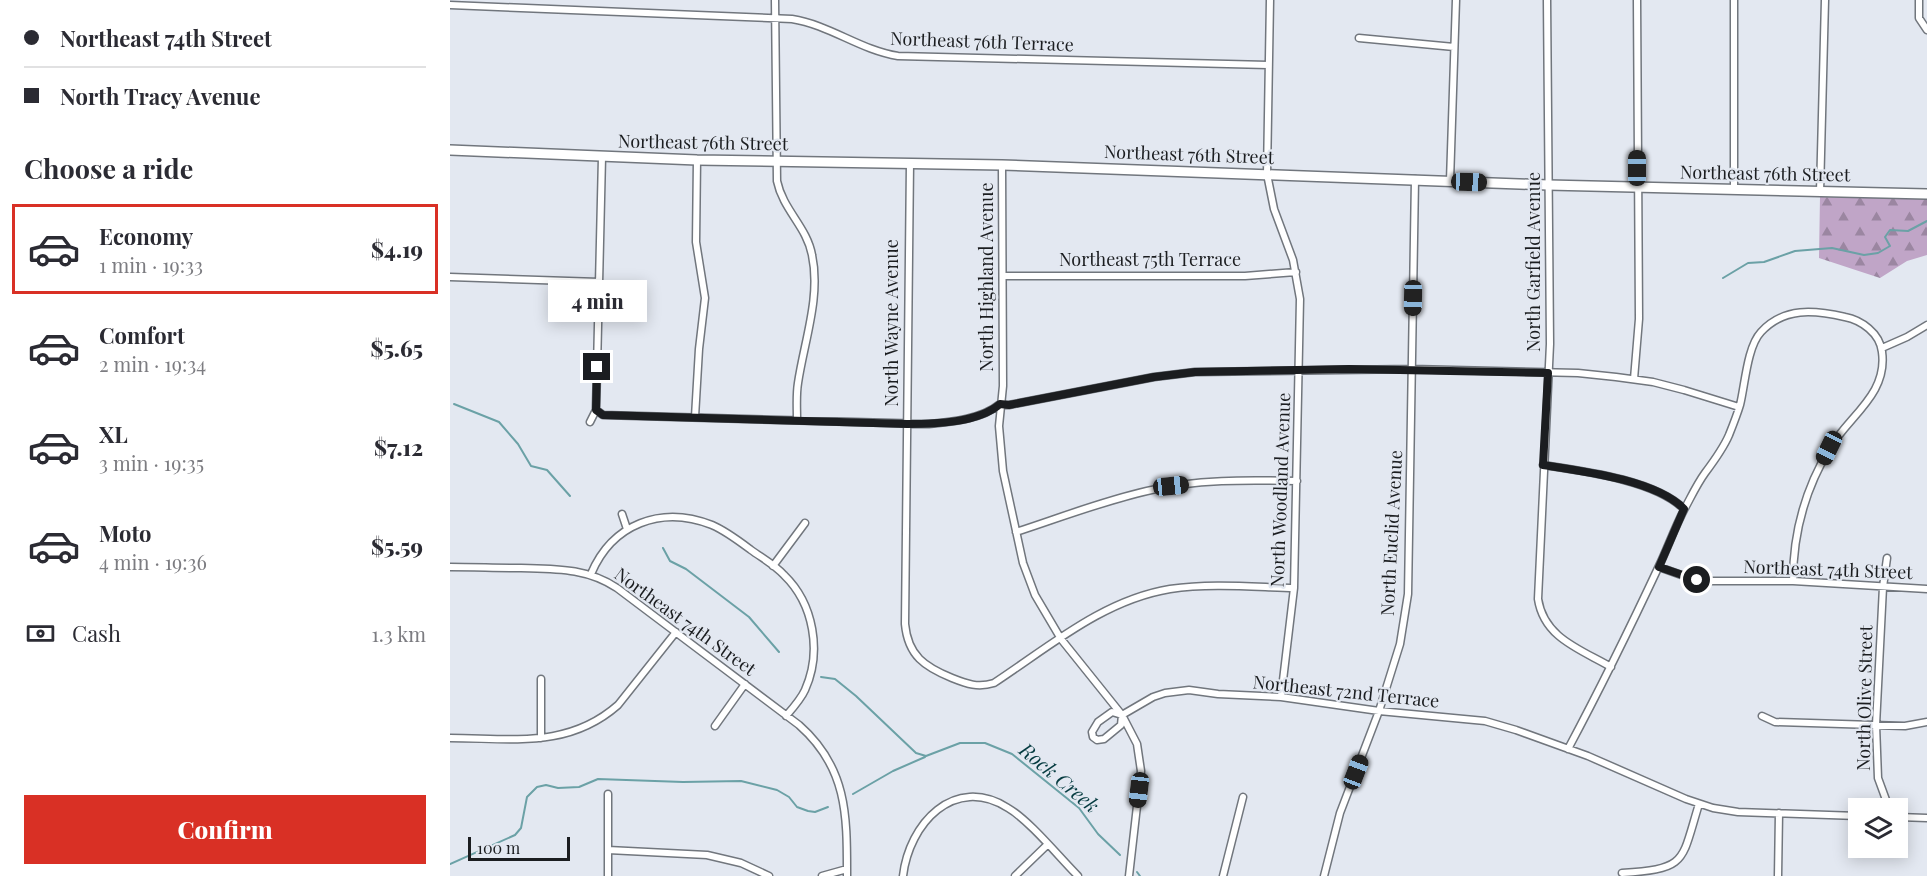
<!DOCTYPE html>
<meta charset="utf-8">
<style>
:root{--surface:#fff;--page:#f2f2f3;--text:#2b2b33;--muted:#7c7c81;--line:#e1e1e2;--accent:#d93025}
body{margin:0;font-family:"Playfair Display",serif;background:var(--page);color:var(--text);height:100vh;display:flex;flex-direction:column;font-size:22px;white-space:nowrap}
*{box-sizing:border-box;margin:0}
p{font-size:20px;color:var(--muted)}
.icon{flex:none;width:33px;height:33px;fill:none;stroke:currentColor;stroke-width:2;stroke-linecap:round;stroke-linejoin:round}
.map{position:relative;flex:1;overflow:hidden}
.drawer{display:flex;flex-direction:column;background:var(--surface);width:450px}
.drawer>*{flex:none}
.banner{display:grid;align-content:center;height:132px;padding:0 24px;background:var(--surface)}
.buttons{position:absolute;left:1398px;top:798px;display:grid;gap:12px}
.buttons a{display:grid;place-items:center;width:60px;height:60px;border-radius:0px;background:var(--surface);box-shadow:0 3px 15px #0003;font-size:30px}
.scale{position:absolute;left:18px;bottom:15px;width:102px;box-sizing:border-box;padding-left:6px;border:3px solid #1b1d20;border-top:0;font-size:16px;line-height:21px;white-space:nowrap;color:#1b1d20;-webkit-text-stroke:4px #e3e8f1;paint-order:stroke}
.end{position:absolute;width:27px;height:27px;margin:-14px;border:8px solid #1b1d20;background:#fff;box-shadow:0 0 0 3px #fff}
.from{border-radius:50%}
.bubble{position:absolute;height:42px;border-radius:0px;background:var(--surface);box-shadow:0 3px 15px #0003;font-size:20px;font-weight:800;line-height:42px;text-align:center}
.car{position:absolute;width:18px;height:36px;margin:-18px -9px;border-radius:8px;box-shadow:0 0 4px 2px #0007;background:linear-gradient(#222 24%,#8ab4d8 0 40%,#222 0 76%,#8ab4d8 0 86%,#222 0)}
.banner b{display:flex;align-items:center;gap:21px;height:57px;font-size:22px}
.banner b+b{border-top:2px solid var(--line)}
.banner i{width:15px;height:15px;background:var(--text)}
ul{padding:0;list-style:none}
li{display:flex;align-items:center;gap:18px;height:90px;margin:0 12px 9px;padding:0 12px;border:3px solid transparent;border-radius:0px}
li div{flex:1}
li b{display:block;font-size:22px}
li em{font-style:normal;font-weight:800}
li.active{border-color:var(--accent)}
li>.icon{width:54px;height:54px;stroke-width:1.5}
h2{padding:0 24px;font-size:27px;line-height:72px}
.pay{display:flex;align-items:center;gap:15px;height:66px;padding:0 24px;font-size:22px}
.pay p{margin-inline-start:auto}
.button{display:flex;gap:12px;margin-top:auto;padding:12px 24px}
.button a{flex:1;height:69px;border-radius:0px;background:var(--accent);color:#fff;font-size:24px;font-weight:800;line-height:69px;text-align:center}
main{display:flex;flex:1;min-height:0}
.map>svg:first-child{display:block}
</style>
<main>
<section class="drawer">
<div class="banner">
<b><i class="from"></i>Northeast 74th Street</b>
<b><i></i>North Tracy Avenue</b>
</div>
<h2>Choose a ride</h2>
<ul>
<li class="active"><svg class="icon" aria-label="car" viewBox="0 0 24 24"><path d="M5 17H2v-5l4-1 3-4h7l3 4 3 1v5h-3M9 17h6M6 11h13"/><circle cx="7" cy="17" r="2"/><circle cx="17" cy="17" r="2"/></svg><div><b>Economy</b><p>1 min · 19:33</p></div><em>$4.19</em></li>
<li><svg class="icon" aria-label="car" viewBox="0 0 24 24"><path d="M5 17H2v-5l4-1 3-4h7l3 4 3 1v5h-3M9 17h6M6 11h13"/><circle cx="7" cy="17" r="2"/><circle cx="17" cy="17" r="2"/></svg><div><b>Comfort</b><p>2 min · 19:34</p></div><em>$5.65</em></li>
<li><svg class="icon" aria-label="car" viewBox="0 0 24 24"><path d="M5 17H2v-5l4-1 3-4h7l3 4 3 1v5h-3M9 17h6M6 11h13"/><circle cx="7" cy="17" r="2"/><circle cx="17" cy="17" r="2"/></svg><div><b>XL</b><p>3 min · 19:35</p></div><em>$7.12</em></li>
<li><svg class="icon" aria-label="car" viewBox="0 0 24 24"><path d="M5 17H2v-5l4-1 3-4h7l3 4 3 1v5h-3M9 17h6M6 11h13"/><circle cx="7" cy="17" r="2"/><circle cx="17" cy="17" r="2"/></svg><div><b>Moto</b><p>4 min · 19:36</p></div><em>$5.59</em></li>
</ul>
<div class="pay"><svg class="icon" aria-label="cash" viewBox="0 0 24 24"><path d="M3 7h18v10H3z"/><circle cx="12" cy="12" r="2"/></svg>Cash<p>1.3 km</p></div>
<div class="button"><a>Confirm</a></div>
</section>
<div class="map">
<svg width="1477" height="876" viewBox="0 0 1477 876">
<defs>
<pattern id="forest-firs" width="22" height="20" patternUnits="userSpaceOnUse" patternTransform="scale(1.5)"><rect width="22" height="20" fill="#c0a5c7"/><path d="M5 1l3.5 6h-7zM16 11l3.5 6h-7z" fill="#9b86a1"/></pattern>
</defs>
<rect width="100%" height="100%" fill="#e3e8f1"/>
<!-- forest -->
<path fill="url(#forest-firs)" d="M1370,197L1477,199V255L1457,261L1430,278L1369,258Z"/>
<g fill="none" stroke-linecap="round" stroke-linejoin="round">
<!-- stream -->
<path stroke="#6ba1a6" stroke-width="2" d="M1273,278L1298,263L1314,262L1345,251L1382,248L1414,255L1428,253L1440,246L1435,237L1440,230L1458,231L1477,221
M4,404L49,422L68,444L81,466L97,470L120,496
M213,548L220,561L236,569L299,617L329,652
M371,677L385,679L406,696L466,753L476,756L510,743H535L562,754L629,808L648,834L670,855
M403,794L443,771L475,757
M0,864L65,835L71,828L77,797L87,787L96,785L108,788L129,787L148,779L233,782L291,781L327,790L339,797L347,807L358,811L365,812L378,807
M687,872L690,876"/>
<defs>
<path id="street" d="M325,0L327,181C333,210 357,227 362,255C371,297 354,342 348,383C346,395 347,407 347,420
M820,0L817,174L824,209L843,260L850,299L844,588L831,697
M1097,0L1100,344L1088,599C1094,638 1130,649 1161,667
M1469,0V18L1477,30
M0,5L342,19C380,25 410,50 448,56L818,65
M909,38L1004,47
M460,163L455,624C458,656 475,667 502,678C517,684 528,688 544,683C599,647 653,600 720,589C761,583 803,587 844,588
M552,165L553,386L549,426L553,471L573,563L585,595L611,639L672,715L687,744L691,771L679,876
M1000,181L1006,0
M1284,190V0
M1370,192L1375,0
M553,276H795L846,272
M0,277L149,282
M1432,348L1457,337L1477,325
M1184,379L1189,319L1187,0
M146,410L153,415L479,424C502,422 532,419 550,404L559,405L704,377L745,372L962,369L1128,373L1166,377L1203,382L1234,390L1289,407
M245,417L249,349L255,298L246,242L247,160
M140,422L146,410L152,157
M1093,465C1133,471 1205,480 1234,509
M172,514L177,529
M566,532C609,518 653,501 697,491C746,479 797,480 847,481
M1437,558L1433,587L1426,725L1428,778L1439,808
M323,566L355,523
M0,567C24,567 47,568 71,568C106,569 137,568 167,588L349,725C398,768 397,817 397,876
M1209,567L1237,577L1258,581H1343L1477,589
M141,574C162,524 211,505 262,525C276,531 289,541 301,550C312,558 325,565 334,575C364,604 372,652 355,690C351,699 343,708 336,716
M662,712L672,715L671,725L654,739L647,740L643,737L642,732L648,722Z
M672,715L703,697L715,693L739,690L768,694L831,697L929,711L1035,721L1066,730L1138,756L1236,799L1263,808L1288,812L1408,816
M1312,716L1325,722L1455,726L1477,722
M265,726L295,684
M0,738C62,738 118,749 168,705L226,632
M91,738V679
M1118,749C1150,689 1180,628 1209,566C1218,547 1225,527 1235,508C1241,497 1247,484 1255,473C1264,461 1273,449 1279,435C1283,425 1287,415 1290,405C1295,385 1297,347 1311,332C1334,307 1364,310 1395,317C1411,320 1430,333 1432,352C1438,394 1399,416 1380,448C1355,489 1343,533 1343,581
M158,794V876
M1448,817L1477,818
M158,850L257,855L291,863L319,876
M1172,873C1238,869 1231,862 1249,804
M372,876L397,869
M453,876C459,824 504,774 558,808C580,821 609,857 628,876
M565,876L597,845
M773,876L793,797
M874,876L890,813L929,711L950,644L958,594L965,179
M1328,876L1329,813"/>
<path id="secondary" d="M0,150L247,160L552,165L1098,185L1477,194"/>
</defs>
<!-- street casing -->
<use href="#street" stroke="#71767d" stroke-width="9"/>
<!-- secondary casing -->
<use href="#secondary" stroke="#71767d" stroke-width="12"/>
<!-- street -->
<use href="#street" stroke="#fff" stroke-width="6"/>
<!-- secondary -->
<use href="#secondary" stroke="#fff" stroke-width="9"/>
</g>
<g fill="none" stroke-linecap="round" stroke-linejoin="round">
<!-- route -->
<path stroke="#1b1d20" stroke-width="8" d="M147,367L146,410L153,415L457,424C485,424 528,423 550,404L559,405L704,377L745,372L899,369L1098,373L1093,465C1132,471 1206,480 1234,509L1209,567L1247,580"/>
</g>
<g text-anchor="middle" stroke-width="4.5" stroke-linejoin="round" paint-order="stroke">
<!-- street labels -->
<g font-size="18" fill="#1b1d20" stroke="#e3e8f1">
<text transform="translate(532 42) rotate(2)" y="6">Northeast 76th Terrace</text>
<text transform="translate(253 143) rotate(1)" y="6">Northeast 76th Street</text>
<text transform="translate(739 155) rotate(2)" y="6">Northeast 76th Street</text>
<text transform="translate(1315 174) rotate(1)" y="6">Northeast 76th Street</text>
<text x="700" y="266">Northeast 75th Terrace</text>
<text transform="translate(1084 262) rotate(-90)" y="6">North Garfield Avenue</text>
<text transform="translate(537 277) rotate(-90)" y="6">North Highland Avenue</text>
<text transform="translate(442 323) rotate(-90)" y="6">North Wayne Avenue</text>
<text transform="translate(831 490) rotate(-88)" y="6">North Woodland Avenue</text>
<text transform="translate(942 533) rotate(-87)" y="6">North Euclid Avenue</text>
<text transform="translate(1378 570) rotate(2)" y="6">Northeast 74th Street</text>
<text transform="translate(235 622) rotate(36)" y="6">Northeast 74th Street</text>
<text transform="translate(896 692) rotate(6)" y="6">Northeast 72nd Terrace</text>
<text transform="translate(1415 698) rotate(-89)" y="6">North Olive Street</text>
</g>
<!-- water labels -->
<g font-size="20" font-style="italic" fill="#053b40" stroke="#e3e8f1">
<text transform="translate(609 778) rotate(40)" y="7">Rock Creek</text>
</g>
</g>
</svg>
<div class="buttons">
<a><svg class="icon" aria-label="layers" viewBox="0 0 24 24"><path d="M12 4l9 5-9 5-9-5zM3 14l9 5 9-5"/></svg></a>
</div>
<div class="scale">100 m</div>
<i class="end from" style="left:1247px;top:580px"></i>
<i class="end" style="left:147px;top:367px"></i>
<div class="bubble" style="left:98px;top:280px;width:99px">4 min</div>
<i class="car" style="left:1187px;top:168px;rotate:0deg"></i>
<i class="car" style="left:1019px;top:182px;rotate:92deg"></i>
<i class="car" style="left:963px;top:298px;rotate:181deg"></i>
<i class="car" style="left:1379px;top:448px;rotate:206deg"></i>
<i class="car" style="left:721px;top:486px;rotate:84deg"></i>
<i class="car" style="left:906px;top:772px;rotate:21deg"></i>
<i class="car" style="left:689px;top:790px;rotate:187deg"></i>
</div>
</main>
